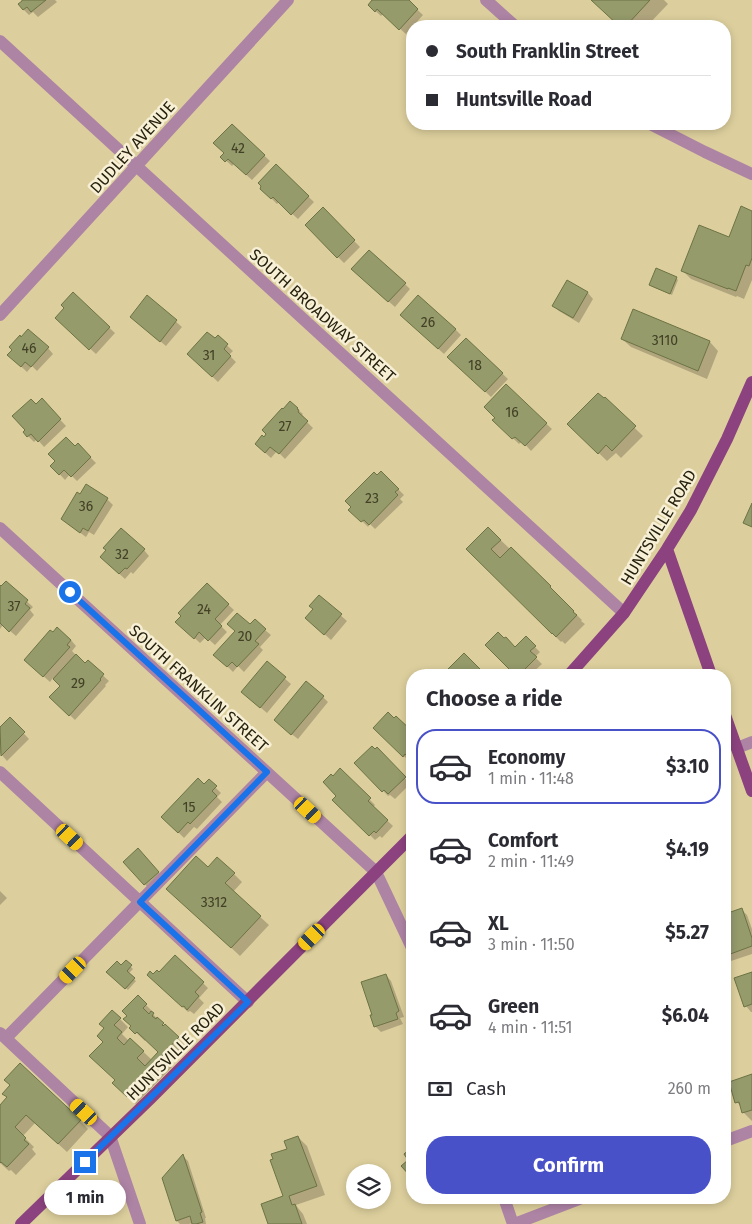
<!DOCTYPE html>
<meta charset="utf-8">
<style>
:root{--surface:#fff;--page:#f7f7f7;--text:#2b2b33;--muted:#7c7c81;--line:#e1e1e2;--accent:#4851c7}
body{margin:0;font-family:"Fira Sans",sans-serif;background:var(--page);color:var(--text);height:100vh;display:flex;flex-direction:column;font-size:19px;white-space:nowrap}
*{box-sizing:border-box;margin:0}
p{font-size:16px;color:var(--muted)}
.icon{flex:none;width:28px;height:28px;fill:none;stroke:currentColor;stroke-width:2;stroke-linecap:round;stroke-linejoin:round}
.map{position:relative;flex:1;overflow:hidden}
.details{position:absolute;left:406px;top:669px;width:325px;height:535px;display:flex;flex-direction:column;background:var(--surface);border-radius:20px;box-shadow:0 2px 8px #0003}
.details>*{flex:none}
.hud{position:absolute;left:406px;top:20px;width:325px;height:110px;border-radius:20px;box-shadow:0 2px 8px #0003;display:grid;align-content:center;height:110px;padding:0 20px;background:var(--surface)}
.fabs{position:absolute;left:346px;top:1164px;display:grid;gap:10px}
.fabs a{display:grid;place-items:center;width:45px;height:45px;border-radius:50%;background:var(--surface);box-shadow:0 2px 8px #0003;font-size:25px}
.end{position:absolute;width:22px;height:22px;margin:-11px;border:6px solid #1a73e8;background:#fff;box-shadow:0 0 0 2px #fff}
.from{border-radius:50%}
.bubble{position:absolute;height:35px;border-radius:18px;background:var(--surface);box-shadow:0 2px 8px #0003;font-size:16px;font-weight:700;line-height:35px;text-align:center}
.car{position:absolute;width:15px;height:30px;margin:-15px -8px;border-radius:6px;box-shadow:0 0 4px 1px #0007;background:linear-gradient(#f5c518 24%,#345 0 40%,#f5c518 0 76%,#345 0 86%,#f5c518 0)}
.hud b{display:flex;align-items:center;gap:18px;height:48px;font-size:19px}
.hud b+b{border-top:1px solid var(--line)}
.hud i{width:12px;height:12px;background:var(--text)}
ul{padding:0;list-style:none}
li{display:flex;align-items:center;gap:15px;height:75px;margin:0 10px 8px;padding:0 10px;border:2px solid transparent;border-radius:20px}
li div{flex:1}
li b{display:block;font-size:19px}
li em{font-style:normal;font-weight:700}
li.selected{border-color:var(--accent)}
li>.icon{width:45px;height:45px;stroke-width:1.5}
h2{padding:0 20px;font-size:22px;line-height:60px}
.pay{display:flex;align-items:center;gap:12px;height:55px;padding:0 20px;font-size:19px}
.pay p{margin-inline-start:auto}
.primary-button{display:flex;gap:10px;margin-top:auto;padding:10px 20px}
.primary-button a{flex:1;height:58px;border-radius:20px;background:var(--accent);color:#fff;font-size:20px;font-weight:700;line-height:58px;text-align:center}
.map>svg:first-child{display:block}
</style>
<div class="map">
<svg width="752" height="1224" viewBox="0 0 752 1224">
<rect width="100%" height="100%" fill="#ddcf9d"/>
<!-- shadow -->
<path fill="#0003" d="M23,0H55L57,2L38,17L33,12L29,15L23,9Z
M374,0H407L423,15L406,34L383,14L381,16L369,5Z
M592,0H664L668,4L647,26H620Z
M232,125L270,161L252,180L234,164L232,166L222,157L225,153Z
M276,166L314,202L298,219L279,202L277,204L267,194Z
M323,209L360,247L344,263L306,225Z
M752,212V280L744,299L737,296L736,297L691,279L682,270L730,238Z
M358,275L405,284L410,289L395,307Z
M676,278L678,280L672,295L653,287L650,285Z
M567,281L588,293L593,299L579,323L559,311L554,306Z
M73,294L115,333L96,354L56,318L66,308Z
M148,297L182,327L166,346L137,322Z
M634,311L710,342L718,351L707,379L631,347L622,339Z
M407,321L455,329L461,335L444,354Z
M218,337L233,351L229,355L236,362L218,382L194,359Z
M466,339L508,379L491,397L449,357Z
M48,348L53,354L37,371L32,366L27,372L9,355Z
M506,386L552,429L531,451L522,441L519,444L494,420L496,418Z
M605,399L643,436L621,458L616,453L607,461L569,424Z
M42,400L66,426L44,447L37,439L34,442L24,432L36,406Z
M290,403L303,414L302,415L304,417L303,418L313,428L285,459L277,451L271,458L262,450L264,439Z
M78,445L96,463L77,481L70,474L65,480L52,466Z
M381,472L404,495L400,499L403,502L375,529L370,524L368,527L350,509Z
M86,486L107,499L113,505L94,535L89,532L86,537L68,524L80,496Z
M488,528L550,587L558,595L557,596L582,620L581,621L585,624L565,644L562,641L561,642L468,549Z
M144,550L149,556L133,574L131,572L125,579L107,563Z
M6,582L33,607L30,610L34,615L16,636L3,625L0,629V587Z
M207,585L234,610L220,625L227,632L215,645L206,637L200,643L177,622Z
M319,596L347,621L331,640L313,624L315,609Z
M250,626L265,630L271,635L260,647L263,650L244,672L238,666L233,672L215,654Z
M526,638L540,652L535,657L542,664L530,675H517L515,648Z
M71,640L76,646L72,651L85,664L88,662L109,681L105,685L106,686L75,720L51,697L61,686L53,678L50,682L31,665Z
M267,663L291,684L267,713L248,697Z
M323,697L328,702L298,739L281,726Z
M396,717L412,733V760L411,759L409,761L375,728L394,720Z
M10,719L29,739L7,761L0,753V729Z
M383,754L410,784L395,799L390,795L388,796L356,763Z
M340,770L375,805L373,807L393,826L382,838L380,836L375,840L334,800L338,796L333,778Z
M209,781L221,793L217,797L222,802L197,829L194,827L184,838L163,817L205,786Z
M144,856L164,878L150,890L125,862Z
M208,868L234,874L242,882L233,892L269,925L240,956L177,897Z
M0,891L7,898L0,905Z
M741,909L747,915L752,929V954L725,963V921Z
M126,962L133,969L128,974L136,981L128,990L108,972L121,967Z
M752,973V1012H751L746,1006L736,979Z
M386,975L391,981L404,1017L400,1018L403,1024L381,1032L375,1026Z
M153,976L203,983L208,988L199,998L204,1003L194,1014L190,1011L188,1012L154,980Z
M138,997L154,1013L153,1014L161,1023L187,1047L169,1065L172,1067L136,1104L114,1083L116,1081L105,1042L106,1028L112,1011L128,1027L122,1034L129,1041L130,1039L152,1060L160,1052L146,1039L145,1041L131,1028Z
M752,1076V1121L743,1112L742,1108L737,1102Z
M0,1107L80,1121L88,1129L67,1152L35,1123L23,1136L34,1147L32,1149L36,1154L16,1175L11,1170L9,1171L0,1163Z
M298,1137L307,1146L325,1195L296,1205L298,1208L303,1214L307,1224H270L285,1197L289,1149Z
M183,1156L188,1161L206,1218H205L206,1224H193V1223L189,1224H180L177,1221Z"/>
<!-- building -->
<path fill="#959b6b" stroke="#6d7344" d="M22,0H46L31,12L27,7L23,10L18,4L22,1Z
M372,0H409L418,9L399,30L377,9L375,12L368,5Z
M591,0H650L626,26H619Z
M232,124L265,155L246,175L228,159L225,162L220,157L224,153L213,143Z
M276,164L309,196L291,215L273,197L271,199L260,189L261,186L258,183Z
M741,206L752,211V258L749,266L746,265L736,291L728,288V289L681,271L699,225L729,237Z
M323,207L355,240L337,258L305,225Z
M369,250L406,283L388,302L351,269Z
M656,268L677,277L670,294L649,285Z
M567,280L588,292L573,318L552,306Z
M73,292L110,327L89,350L55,318L64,308L61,305Z
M147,295L177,320L160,342L130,317Z
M418,295L456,329L438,349L400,315Z
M633,309L710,341L698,371L621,339Z
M28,329L49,347L31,367L25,362L21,367L7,355L12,350L9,347L20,335L21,337Z
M207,332L215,338L218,335L228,344L224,349L231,356L212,377L187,354Z
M466,338L503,373L485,392L447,357Z
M506,384L547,423L525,446L515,437L512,439L492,420L495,418L484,407Z
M598,393L604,398L605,397L636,426L612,451L606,445L598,454L567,424Z
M42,398L61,419L38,442L31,434L27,437L23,432L25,430L12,416L31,399L36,404Z
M290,401L298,408L297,409L299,410L298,412L308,421L279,454L270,447L265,453L255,444L262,435L264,437L266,434L262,430L282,408L283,409Z
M66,437L75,446L78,443L91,457L71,477L64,470L59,475L50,466L55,461L48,454Z
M381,471L399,489L395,492L398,495L369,525L364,520L361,522L348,510L351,507L345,501L374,472L377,475Z
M86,484L108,498L88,531L83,528L80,533L61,519L77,492L80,494Z
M752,503V527L743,523Z
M488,527L501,540L491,549L500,558L511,547L551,586L550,587L574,611L573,612L577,615L556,637L552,633V634L466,549Z
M121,528L145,549L127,569L125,568L119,574L100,557L106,550L103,548Z
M6,581L28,600L25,604L30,608L9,632L0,623V585L1,586Z
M207,583L229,604L215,619L222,626L208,641L199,632L194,639L175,622L181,616L178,613Z
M319,595L342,614L324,635L305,618L313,609L309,606Z
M237,613L250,624L255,619L266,629L255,641L259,644L237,667L232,662L227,667L213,655L235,631L227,624Z
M57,627L71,640L67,645L70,647L43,677L24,660L50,630L53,632Z
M498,632L504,638L506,637L515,647L526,636L536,646L530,651L537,657L519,675H515L485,645Z
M464,653L486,675H450L446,671Z
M76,654L85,663L88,660L104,674L100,679L101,680L69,716L49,697L60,686L53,679Z
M267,661L286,677L260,708L241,692Z
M306,681L324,696L291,735L274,720Z
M388,712L394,718L396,716L412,731V761L405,754L403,757L373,728Z
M10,717L25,732L1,756L0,727Z
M372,746L375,749L377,747L406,777L388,794L384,790L382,792L354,763Z
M340,768L371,798L368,801L388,820L376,833L374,831L369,836L332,800L336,796L323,782L331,774L333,776Z
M198,778L204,784L209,779L217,786L212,791L217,796L190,824L188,822L178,833L161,817Z
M138,848L159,872L144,885L123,862Z
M196,856L208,867L217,857L235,873L225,883L261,916L231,948L166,889Z
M742,908L752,938V946L725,956V920H726L725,914Z
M175,955L204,982L195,992L199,996L187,1010L184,1006L182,1007L147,975L150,971L153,974L157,970L159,972Z
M126,960L132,965L127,971L135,978L125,989L106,972L117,961L121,965Z
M752,972V1004L744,1007L734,978Z
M386,974L399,1011L396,1013L398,1019L374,1027L370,1015H372L361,982Z
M138,995L147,1004L143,1008L149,1014L151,1011L154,1013L152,1016L156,1019L157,1017L164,1023L162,1025L163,1026L165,1024L179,1037L162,1055L164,1057L127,1097L112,1083L115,1080L89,1056L103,1042L97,1036L104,1028L99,1024L112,1010L121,1018L114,1025L122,1032L117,1038L124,1045L130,1038L144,1051L137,1058L145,1066L158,1052L137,1032L135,1034L129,1028L131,1026L123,1019L127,1016L122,1011Z
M20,1063L81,1120L58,1144L26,1115L15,1127L26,1138L24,1140L29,1144L7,1167L1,1162L0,1163V1105L7,1097L2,1094L10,1085L4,1080Z
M752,1074V1110L742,1113L739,1102L735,1103L729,1082Z
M298,1136L317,1186L289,1196L292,1205L295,1204L302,1224H268L261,1204L283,1196L270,1160L273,1159L271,1154L287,1149L284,1141Z
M410,1149L412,1151V1178L401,1166L408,1160L404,1154Z
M183,1154L202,1212L200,1213L203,1222L196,1224H192L190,1216L176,1221L162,1178Z"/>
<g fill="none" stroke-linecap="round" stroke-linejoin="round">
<!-- minor -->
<path stroke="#ae84a5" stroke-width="12" d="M486,0L515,26
M0,41L624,613
M650,124L705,152L752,174
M0,315L288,0
M0,528L376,872L412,948
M737,748L752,742
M0,772L248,1002
M0,1033L110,1136L140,1224
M6,1038L267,772
M725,1141L752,1131
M504,1198L513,1224
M514,1224L582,1198"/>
<!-- major -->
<path stroke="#8c427f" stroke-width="12" d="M667,549L711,675
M569,675L624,613L667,549L691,510L727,439L752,382
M725,715L752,791
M21,1224L151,1098L412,836"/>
</g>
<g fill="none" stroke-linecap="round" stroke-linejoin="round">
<!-- route -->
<path stroke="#1a73e8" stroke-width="6" d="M70,592L267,772L140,902L248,1002L85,1162"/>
</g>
<g text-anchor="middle" stroke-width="5" stroke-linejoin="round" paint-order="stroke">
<!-- number labels -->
<g font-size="14" fill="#424025">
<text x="238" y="153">42</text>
<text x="428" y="327">26</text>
<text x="665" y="345">3110</text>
<text x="29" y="353">46</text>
<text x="209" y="360">31</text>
<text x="475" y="370">18</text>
<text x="512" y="417">16</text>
<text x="285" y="431">27</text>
<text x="372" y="503">23</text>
<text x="86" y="511">36</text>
<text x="122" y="559">32</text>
<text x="14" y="611">37</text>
<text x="204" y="614">24</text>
<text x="245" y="641">20</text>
<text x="78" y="688">29</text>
<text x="189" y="812">15</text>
<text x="214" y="907">3312</text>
</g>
<!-- street labels -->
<g font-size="16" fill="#27220e" stroke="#f7f0d7">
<text transform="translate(132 147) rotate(-48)" y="6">DUDLEY AVENUE</text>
<text transform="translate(323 315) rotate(42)" y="6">SOUTH BROADWAY STREET</text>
<text transform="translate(658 527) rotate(-59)" y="6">HUNTSVILLE ROAD</text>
<text transform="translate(199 688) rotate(42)" y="6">SOUTH FRANKLIN STREET</text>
<text transform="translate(175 1051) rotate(-45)" y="6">HUNTSVILLE ROAD</text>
</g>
</g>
</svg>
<div class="fabs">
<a><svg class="icon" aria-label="layers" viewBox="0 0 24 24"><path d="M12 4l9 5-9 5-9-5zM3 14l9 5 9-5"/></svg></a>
</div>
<i class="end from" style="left:70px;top:592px"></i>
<i class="end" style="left:85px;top:1162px"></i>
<div class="bubble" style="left:44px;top:1180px;width:82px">1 min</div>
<i class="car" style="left:308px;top:810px;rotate:133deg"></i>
<i class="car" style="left:70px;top:837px;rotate:133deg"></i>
<i class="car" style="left:312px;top:937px;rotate:225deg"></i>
<i class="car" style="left:73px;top:970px;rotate:224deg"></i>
<i class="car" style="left:84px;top:1112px;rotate:313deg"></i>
<div class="hud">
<b><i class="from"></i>South Franklin Street</b>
<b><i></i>Huntsville Road</b>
</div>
<section class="details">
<h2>Choose a ride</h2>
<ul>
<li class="selected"><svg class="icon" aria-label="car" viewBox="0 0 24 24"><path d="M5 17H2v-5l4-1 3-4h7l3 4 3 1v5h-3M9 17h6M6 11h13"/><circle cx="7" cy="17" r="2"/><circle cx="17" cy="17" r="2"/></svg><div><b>Economy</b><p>1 min · 11:48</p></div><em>$3.10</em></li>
<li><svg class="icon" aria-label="car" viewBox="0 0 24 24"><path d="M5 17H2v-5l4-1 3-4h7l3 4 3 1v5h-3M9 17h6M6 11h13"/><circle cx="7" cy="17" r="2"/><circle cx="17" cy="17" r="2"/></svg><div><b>Comfort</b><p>2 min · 11:49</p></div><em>$4.19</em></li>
<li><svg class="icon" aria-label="car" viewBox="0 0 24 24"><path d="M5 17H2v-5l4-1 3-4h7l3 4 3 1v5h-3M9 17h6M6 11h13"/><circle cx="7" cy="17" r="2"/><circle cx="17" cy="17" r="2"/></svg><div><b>XL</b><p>3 min · 11:50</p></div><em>$5.27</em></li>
<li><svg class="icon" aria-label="car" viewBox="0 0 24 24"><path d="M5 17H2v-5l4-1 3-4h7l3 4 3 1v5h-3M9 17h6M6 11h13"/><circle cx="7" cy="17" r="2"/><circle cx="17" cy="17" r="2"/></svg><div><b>Green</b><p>4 min · 11:51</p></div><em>$6.04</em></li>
</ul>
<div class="pay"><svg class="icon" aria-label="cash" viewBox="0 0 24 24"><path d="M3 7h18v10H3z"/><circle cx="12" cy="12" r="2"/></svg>Cash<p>260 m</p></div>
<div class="primary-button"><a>Confirm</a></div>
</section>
</div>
